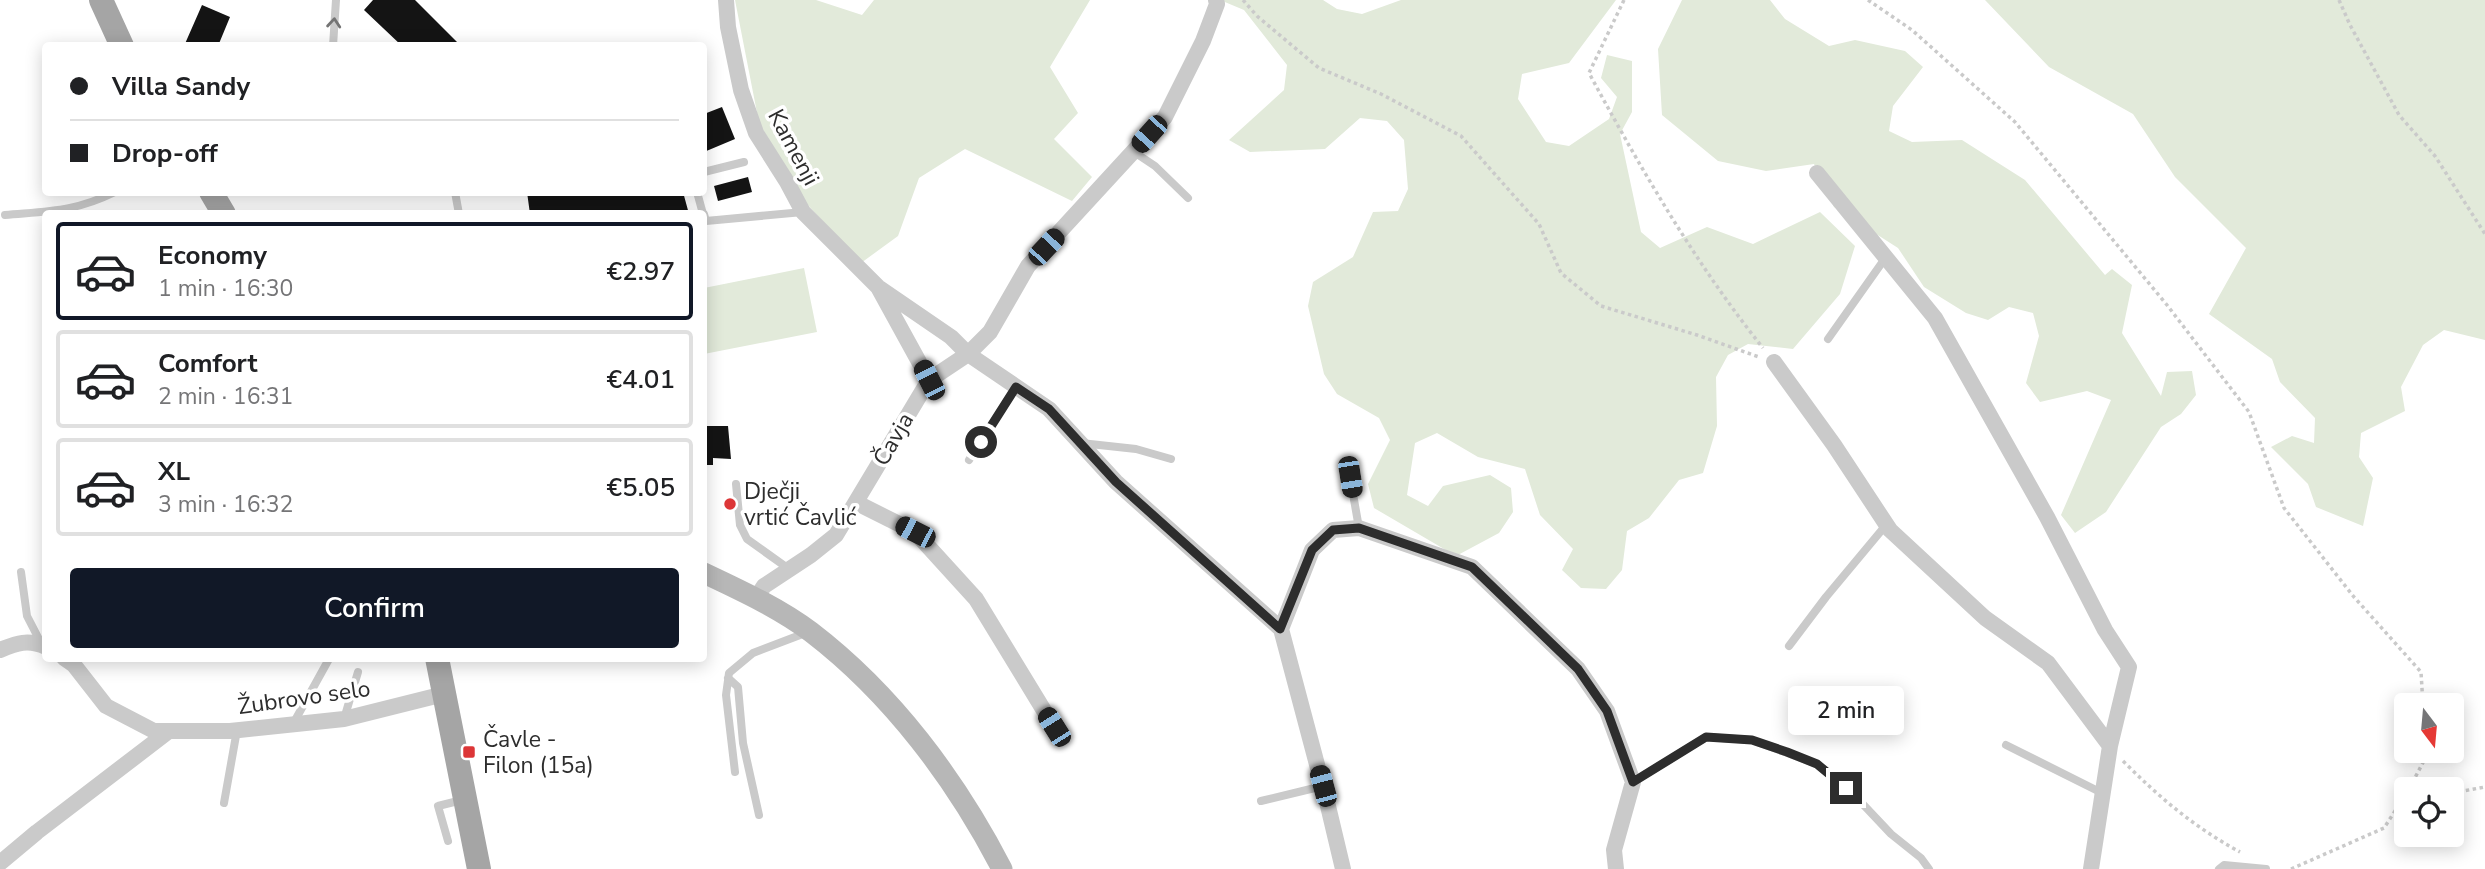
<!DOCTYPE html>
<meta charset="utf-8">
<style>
:root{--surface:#fff;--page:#f2f2f2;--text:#202124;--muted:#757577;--line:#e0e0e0;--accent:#111827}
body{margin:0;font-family:"Nunito Sans",sans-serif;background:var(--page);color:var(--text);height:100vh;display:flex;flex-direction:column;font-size:26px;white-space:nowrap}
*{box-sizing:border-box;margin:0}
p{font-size:23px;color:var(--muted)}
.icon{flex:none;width:38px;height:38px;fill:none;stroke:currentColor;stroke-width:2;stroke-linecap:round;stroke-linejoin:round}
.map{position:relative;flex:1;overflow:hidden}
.details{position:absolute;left:42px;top:210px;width:665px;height:452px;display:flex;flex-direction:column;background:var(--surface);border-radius:7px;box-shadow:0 4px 18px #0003}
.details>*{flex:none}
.guide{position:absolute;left:42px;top:42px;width:665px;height:154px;border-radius:7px;box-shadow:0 4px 18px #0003;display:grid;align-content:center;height:154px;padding:0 28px;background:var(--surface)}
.needle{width:46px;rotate:164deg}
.tools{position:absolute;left:2394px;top:693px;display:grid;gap:14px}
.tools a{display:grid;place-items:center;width:70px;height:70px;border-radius:7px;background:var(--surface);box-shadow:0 4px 18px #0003;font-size:35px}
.end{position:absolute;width:32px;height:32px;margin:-16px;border:9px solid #2d2d2d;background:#fff;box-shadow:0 0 0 4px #fff}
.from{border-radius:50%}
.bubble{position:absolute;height:49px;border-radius:7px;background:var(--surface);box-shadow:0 4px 18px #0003;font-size:23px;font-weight:600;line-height:49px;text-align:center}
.car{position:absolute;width:21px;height:42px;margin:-21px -10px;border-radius:9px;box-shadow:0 0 5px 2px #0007;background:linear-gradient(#222 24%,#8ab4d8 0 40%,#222 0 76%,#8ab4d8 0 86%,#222 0)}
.guide b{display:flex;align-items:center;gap:24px;height:66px;font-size:26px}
.guide b+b{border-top:2px solid var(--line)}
.guide i{width:18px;height:18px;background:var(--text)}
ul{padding:12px 0 0;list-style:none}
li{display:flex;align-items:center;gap:21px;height:98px;margin:0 14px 10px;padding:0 14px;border:4px solid var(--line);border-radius:7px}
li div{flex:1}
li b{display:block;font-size:26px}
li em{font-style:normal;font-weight:600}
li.on{border-color:var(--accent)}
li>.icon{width:63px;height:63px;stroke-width:1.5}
.cta{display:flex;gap:14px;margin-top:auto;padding:14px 28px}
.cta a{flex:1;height:80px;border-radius:7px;background:var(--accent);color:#fff;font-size:28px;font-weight:600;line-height:80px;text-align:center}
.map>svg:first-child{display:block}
</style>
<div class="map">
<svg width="2485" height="869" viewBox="0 0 2485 869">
<rect width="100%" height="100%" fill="#fff"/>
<!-- green -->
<path fill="#e2eada" d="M735,0H816L862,15L874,0H1090L1050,67L1078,113L1054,139L1092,177L1072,201L965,149L919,178L898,236L861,263L807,204L759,123Z
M1323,0L1337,9L1362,14L1401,0H1616L1569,63L1522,74L1518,99L1546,142L1569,146L1609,119L1617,97L1601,78L1607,55L1632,61V112L1620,134L1641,232L1660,248L1707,227L1753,244L1820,212L1855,246L1840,294L1793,349L1748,344L1728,355L1716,377L1717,426L1703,473L1679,480L1649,518L1627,531L1622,570L1606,589L1581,588L1562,570L1573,549L1540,515L1525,469L1478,457L1437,433L1415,443L1407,495L1428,506L1443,486L1490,475L1511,488L1513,512L1499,533L1456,556L1374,508L1368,484L1390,440L1379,418L1337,394L1324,374L1308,306L1313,282L1353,257L1373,212L1398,211L1408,189L1404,140L1387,121L1360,118L1325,149L1250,152L1229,140L1284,90L1287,65L1244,10L1220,0Z
M1682,0H1770L1785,19L1829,46L1855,40L1905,51L1923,67L1893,106L1889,131L1912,142L1962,140L2025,180L2105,275L2112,269L2132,285L2122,333L2161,396L2167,372L2192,371L2196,395L2181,414L2161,427L2106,512L2075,533L2061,515L2111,400L2087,391L2040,402L2026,383L2039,336L2033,313L2009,307L1988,320L1966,313L1924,287L1898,248L1834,207L1814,164L1766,171L1718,161L1662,115L1658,49Z
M1985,0H2485V340L2444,330L2423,345L2401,387L2405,411L2361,433L2359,457L2373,478L2363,526L2316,507L2308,484L2271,447L2292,436L2314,443L2315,418L2280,382L2272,359L2209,314L2246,248L2175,177L2133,114L2049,67Z
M804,268L817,332L704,354V288Z"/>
<!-- building -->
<path fill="#141414" d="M373,0H415L461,46H402L364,10Z
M202,5L230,17L218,46H184Z
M722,107L735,139L704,152V114Z
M748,177L752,192L718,201L714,186Z
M527,192H683L689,214H568V211L530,214Z
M704,426H728L731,459L713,458V465H704Z"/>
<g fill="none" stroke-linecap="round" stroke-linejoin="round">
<!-- path -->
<path stroke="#cacaca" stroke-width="3.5" stroke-dasharray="3.5 3.5" stroke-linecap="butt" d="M1243,0L1257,16L1319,68L1381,94L1461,136L1539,224L1561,273L1601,306L1697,335L1759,357
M1624,0L1589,73C1641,169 1695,263 1763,348
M1868,0L1912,30L2015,122L2167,305L2249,412L2284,508L2354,597L2421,672L2423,705
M2339,0L2350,25L2399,115L2435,156L2485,234
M2123,761C2160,798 2194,827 2240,852
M2409,789L2427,755V751
M2452,793L2485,787
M2291,869L2384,828L2406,794"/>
<!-- service -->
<path stroke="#cacaca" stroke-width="8" d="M333,46L336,0
M1134,152L1155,166L1188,198
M704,172L744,162
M455,192L459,214
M697,192L703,214
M704,214L706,221L803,212
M5,215C49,211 74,212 115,192
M1828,339L1886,257
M1081,443L1136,449L1171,459
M969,460L1016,387
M1350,477L1359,528
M736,484L740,525L747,539L789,569
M21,572L27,616L42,645
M1789,646L1826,597L1886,525
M728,678L738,687L743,743L759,815
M344,719L358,672
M293,724L329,659
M2006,745L2102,793
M735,772L726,695L729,673L753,653L808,632
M1633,782L1706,737L1752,740L1817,764L1858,799L1891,834L1921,858L1929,869
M1261,801L1323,786
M224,803L237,730
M448,841L438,806L462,800
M2219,869L2224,865L2266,869"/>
<!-- minor -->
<path stroke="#cacaca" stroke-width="16" d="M726,0L728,27L741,90L756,133L787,182L803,212L878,287L951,337L968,354L990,332L1028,266L1165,117L1203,41L1217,4L1216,0
M1817,173L1935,318L2047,517L2105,630L2129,667L2110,746L2091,869
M879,289L929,380
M1774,362L1834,445L1890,530L1985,618L2048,663L2110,746
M857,503L915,532L976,599L1054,727
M756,598L764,586L811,555L836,535L929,380L968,354L1049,409L1116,482L1281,629L1328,806L1343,869
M1281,629L1312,550L1333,530L1359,528L1472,567L1578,669L1607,711L1633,782L1614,850L1616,869
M0,650C17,643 28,639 46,647
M64,658L74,665L106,706L154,731H230L344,719L444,694
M0,863L37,832L169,731"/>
<!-- secondary -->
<path stroke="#b7b7b7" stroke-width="21" d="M704,573C740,590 779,608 811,632C892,694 956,780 1002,869"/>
<!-- primary -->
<path stroke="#a5a5a5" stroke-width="24" d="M101,0L122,46
M211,192L224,214
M437,658L479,869"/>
</g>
<!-- one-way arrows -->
<defs><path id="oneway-chevron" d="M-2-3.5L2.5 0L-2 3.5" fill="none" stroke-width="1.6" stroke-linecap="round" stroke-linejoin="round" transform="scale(1.75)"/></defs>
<use stroke="#747474" href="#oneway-chevron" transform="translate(334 23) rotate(-85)"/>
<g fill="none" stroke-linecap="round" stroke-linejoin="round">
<!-- route -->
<path stroke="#2d2d2d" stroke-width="9" d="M981,442L1016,387L1049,409L1116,482L1280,629L1312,550L1333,530L1359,528L1472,567L1578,669L1607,711L1633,782L1706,737L1752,740L1787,752L1817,764L1846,788"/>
</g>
<!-- markers -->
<g fill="#dc3637" stroke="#fff" stroke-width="2.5">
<circle cx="730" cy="504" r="7"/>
<rect x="462" y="745" width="14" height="14" rx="3.5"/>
</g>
<g text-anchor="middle" stroke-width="7" stroke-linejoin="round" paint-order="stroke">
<!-- street labels -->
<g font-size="23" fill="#2d2d2d" stroke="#fff">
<text transform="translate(794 147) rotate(62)" y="8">Kamenji</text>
<text transform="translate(893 439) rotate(-60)" y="8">Čavja</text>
<text transform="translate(304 697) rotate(-8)" y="8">Žubrovo selo</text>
</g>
<!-- poi labels -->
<g font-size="23" fill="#2d2d2d" stroke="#fff" text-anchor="start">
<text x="744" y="499">Dječji<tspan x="744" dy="26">vrtić Čavlić</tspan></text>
<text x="483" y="747">Čavle -<tspan x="483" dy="26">Filon (15a)</tspan></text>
</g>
</g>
</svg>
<div class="tools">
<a><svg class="needle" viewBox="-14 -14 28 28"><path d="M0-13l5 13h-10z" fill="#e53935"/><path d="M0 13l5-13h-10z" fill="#757577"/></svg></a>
<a><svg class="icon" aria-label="locate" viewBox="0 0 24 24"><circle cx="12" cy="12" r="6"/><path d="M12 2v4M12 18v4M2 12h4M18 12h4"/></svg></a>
</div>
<i class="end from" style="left:981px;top:442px"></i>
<i class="end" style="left:1846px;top:788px"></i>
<div class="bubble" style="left:1788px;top:686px;width:116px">2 min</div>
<i class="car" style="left:1149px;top:134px;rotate:222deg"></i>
<i class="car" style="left:1046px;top:247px;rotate:43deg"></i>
<i class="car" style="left:929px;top:380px;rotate:333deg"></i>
<i class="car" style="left:1350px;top:477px;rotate:171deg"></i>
<i class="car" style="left:915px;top:532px;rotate:297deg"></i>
<i class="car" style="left:1054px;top:727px;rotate:328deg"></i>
<i class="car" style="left:1323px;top:786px;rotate:345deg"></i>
<div class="guide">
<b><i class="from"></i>Villa Sandy</b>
<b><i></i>Drop-off</b>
</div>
<section class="details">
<ul>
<li class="on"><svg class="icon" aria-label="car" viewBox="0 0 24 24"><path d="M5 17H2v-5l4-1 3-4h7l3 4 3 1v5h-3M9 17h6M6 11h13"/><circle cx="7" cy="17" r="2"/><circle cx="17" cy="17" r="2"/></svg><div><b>Economy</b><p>1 min · 16:30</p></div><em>€2.97</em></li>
<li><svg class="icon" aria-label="car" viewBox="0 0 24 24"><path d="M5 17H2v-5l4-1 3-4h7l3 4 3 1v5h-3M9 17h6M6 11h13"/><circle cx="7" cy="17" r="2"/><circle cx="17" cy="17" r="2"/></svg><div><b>Comfort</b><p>2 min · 16:31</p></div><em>€4.01</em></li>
<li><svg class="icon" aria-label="car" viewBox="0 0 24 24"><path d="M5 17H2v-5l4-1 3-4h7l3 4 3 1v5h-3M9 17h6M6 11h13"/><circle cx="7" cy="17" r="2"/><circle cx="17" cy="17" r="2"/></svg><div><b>XL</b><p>3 min · 16:32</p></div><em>€5.05</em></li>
</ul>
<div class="cta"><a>Confirm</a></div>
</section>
</div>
